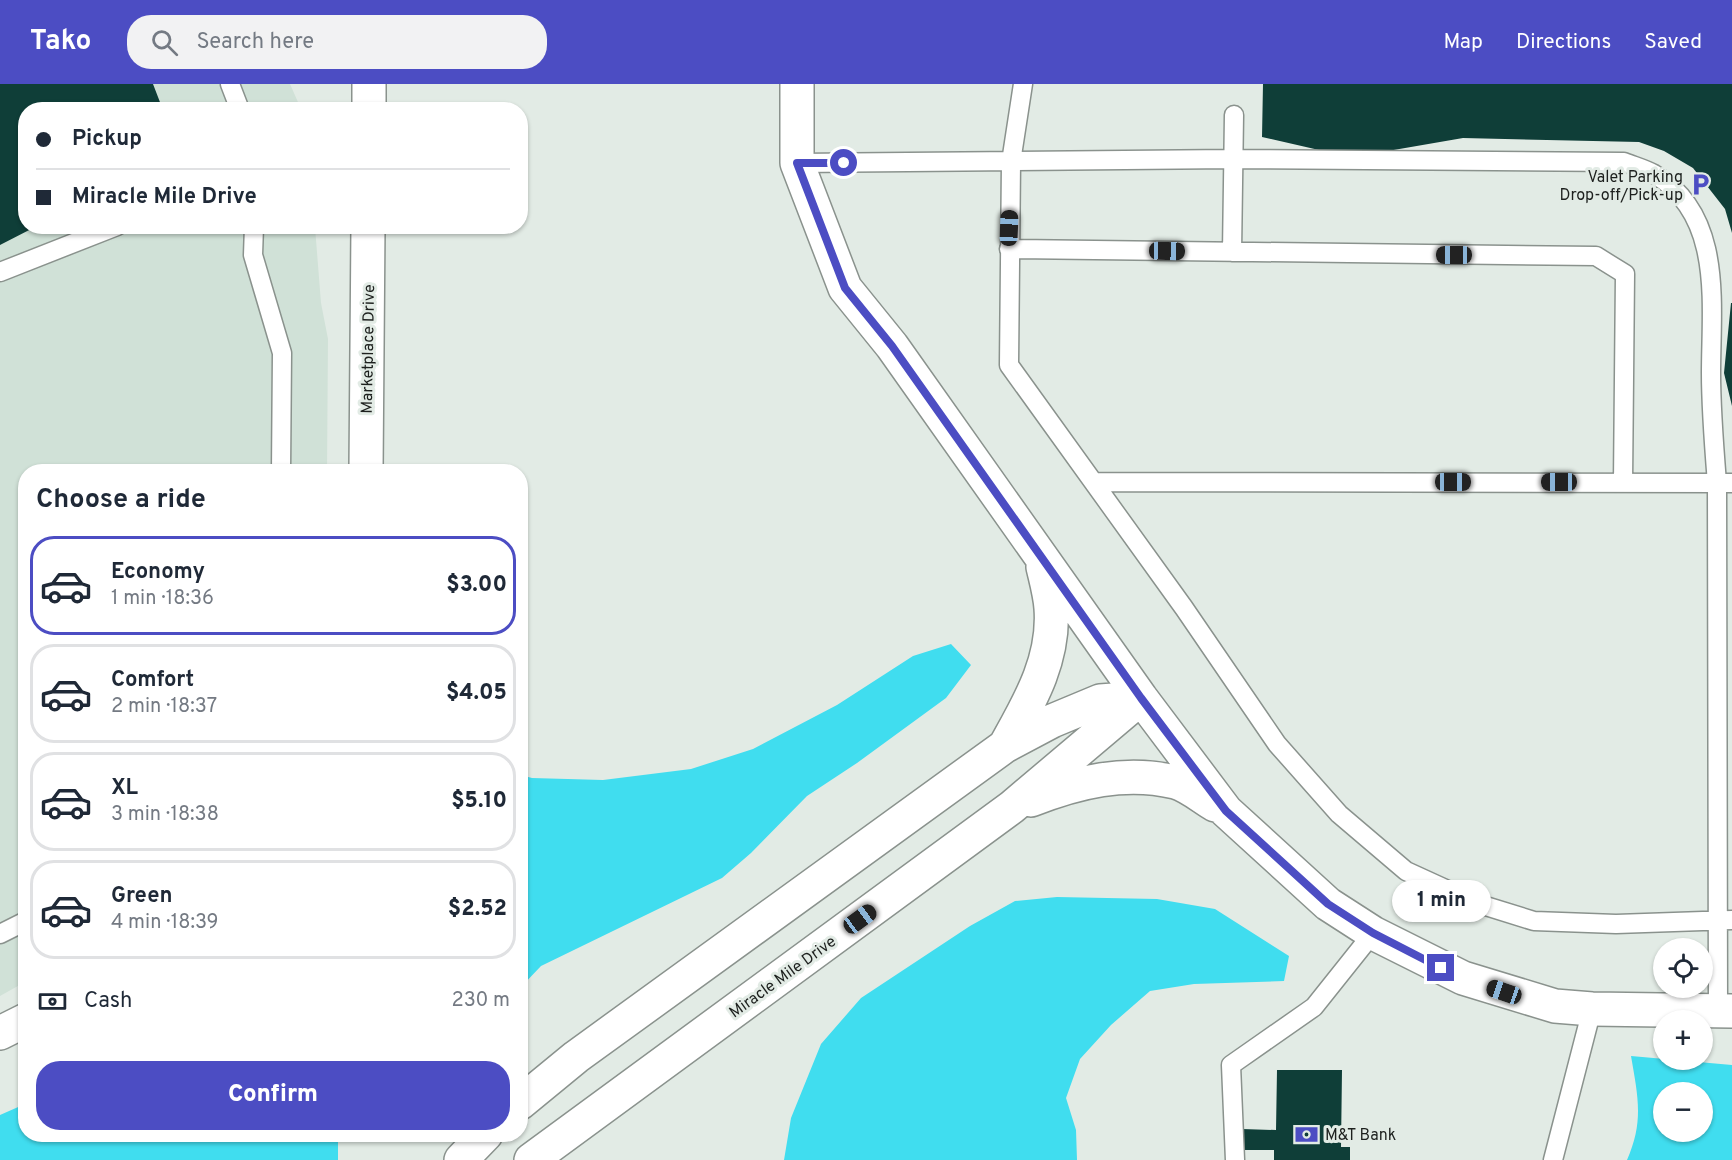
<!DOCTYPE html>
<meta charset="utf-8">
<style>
:root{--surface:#fff;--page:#f2f2f3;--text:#1f2937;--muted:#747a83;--line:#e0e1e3;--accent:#4c4dc3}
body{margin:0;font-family:Overpass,sans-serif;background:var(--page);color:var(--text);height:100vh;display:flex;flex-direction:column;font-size:22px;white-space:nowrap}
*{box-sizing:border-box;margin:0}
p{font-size:20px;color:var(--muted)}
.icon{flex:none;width:33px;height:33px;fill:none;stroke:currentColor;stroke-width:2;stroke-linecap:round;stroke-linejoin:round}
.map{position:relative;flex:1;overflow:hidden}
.details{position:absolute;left:18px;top:380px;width:510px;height:678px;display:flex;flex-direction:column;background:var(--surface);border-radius:24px;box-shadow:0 2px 4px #0004}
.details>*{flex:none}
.banner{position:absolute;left:18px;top:18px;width:510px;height:132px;border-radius:24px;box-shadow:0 2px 4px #0004;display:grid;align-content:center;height:132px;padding:0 18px;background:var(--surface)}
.controls{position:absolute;left:1653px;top:854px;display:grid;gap:12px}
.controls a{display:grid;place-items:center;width:60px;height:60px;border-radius:50%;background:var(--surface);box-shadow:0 2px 4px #0004;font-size:30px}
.end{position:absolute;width:27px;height:27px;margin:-14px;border:8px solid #4c4dc3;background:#fff;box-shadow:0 0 0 3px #fff}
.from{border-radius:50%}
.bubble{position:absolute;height:42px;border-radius:21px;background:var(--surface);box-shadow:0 2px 4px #0004;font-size:20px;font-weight:800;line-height:42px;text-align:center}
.car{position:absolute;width:18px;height:36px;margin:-18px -9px;border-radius:8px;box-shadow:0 0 4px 2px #0007;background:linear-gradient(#222 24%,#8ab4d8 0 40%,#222 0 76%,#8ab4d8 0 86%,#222 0)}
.banner b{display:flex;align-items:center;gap:21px;height:57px;font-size:22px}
.banner b+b{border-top:2px solid var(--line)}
.banner i{width:15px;height:15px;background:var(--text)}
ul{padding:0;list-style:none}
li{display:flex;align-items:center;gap:18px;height:99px;margin:0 12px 9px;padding:0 6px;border:3px solid var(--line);border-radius:24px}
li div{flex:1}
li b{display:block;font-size:22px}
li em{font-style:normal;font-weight:800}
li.selected{border-color:var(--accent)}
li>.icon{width:54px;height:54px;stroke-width:1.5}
h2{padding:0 18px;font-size:27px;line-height:72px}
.pay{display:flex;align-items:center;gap:15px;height:66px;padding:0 18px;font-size:22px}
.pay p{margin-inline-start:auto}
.button{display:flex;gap:12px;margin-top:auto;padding:12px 18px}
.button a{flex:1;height:69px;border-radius:24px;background:var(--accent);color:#fff;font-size:24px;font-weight:800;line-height:69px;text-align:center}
header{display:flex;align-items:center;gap:36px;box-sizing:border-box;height:84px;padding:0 30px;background:var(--accent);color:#fff}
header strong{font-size:28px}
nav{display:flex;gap:33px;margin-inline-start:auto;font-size:21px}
.search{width:420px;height:54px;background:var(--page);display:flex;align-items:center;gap:15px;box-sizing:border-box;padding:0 21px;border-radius:24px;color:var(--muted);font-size:22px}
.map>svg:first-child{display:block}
</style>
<header>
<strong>Tako</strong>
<div class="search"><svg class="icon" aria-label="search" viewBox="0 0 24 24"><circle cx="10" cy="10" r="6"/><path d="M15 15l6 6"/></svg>Search here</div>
<nav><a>Map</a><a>Directions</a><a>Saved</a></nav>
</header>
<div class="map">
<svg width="1732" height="1076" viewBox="0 0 1732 1076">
<rect width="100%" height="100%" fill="#e2ebe5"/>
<!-- built -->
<path fill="#d0e1d7" d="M0,0H290L301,25L26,26V142L315,143L321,219L328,255L327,387H26L25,898L0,912Z"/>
<!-- water -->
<path fill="#40ddef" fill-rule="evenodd" d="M951,560L971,581L946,614L857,679L807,712L751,769L722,794L541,882L521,903V691L532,694L603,696L691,685L753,665L837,621L913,572Z
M1057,813L1157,815L1215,825L1289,872L1284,897L1194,900L1150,907L1111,941L1080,975L1066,1014L1076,1046L1077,1076H784L791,1034L821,960L861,914L970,842L1015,817Z
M1631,972L1732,981V1076H1627C1644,1037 1638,1013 1631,972ZM1664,1008H1702V1047H1664Z
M25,1020L26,1050H338V1076H0V1031Z"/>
<!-- building -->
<path fill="#0f3e38" d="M0,0H153L163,26H26V142H37L0,161Z
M1263,0H1732V149L1725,125L1693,84L1664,67L1639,58L1463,54L1382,68L1319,66L1262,53Z
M1731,219H1732V322L1724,289Z
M1277,986H1342L1341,1063H1350V1076H1274V1066H1242V1045L1276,1046Z"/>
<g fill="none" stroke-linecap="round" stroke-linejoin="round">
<defs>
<path id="lane" d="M230,0L240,26
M1023,0L1011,78L1009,281L1184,524L1277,660L1339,730L1406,787L1476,819L1534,837L1616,840L1732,836
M797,79L1233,75L1624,78C1634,82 1645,85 1654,90C1724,131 1711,220 1711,289C1711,326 1714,362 1717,399L1718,927
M254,142L253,171L282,269L281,387
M1009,165L1596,172L1625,190L1623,398
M1232,168L1234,31
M0,188L117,142
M1094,398L1732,399
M0,850L26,837
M1235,1076L1231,981L1314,923L1373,849
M1553,1076L1592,925"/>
<path id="street" d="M797,0V79L845,204L892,262L1141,614L1226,727L1328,820L1373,849L1463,894L1555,922L1592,925L1732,927
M369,26V0
M366,387L368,142
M1005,662C1029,619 1055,576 1051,524C1050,510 1046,496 1043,483
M1031,716C1077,698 1125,686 1175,698C1189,702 1203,714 1215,721
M0,949L26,936
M520,1019L576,973L1005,662L1052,637L1100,617L1141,614
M461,1076L486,1050
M531,1076L1012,723L1141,614"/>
</defs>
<!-- lane casing -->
<use href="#lane" stroke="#8a928d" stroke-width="21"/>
<!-- street casing -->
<use href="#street" stroke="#8a928d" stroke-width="36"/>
<!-- lane -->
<use href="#lane" stroke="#fff" stroke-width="18"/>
<!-- street -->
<use href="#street" stroke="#fff" stroke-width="33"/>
</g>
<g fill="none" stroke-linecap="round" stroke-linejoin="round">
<!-- route -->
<path stroke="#4c4dc3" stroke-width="8" d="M844,79H797L845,204L892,262L1141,614L1226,727L1328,820L1373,849L1441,884"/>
</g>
<!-- icons -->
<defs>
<symbol id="parking-bare" viewBox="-9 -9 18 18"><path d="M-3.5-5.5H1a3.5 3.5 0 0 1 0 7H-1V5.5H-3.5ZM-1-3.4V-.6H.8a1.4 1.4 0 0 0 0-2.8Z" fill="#4c4dc3" stroke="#e2ebe5" stroke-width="2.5" paint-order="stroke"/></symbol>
<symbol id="bank-bare" viewBox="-9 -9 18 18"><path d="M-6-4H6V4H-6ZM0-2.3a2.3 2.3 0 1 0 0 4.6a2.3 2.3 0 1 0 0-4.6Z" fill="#4c4dc3" stroke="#e2ebe5" stroke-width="2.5" paint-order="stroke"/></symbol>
</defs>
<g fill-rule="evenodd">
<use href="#parking-bare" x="1684" y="84" width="33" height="33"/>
<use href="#bank-bare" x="1290" y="1034" width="33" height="33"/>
</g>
<g text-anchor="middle" stroke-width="6" stroke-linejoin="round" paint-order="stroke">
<!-- poi labels -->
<g font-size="16" fill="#1d201e" stroke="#e2ebe5" text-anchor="end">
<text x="1683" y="98">Valet Parking<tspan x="1683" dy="18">Drop-off/Pick-up</tspan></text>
<text x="1325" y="1056" text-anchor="start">M&amp;T Bank</text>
</g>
<!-- street labels -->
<g font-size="16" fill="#1d201e" stroke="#e2ebe5">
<text transform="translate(367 265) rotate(-89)" y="6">Marketplace Drive</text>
<text transform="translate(782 892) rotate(-36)" y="6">Miracle Mile Drive</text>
</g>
</g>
</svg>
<div class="controls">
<a><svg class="icon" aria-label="locate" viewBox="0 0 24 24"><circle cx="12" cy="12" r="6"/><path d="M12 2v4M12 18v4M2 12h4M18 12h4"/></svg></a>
<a>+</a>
<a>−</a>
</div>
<i class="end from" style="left:844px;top:79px"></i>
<i class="end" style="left:1441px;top:884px"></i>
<div class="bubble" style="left:1392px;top:796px;width:99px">1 min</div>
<i class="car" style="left:1009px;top:144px;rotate:2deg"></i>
<i class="car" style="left:1167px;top:167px;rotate:91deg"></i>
<i class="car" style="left:1454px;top:171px;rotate:270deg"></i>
<i class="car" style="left:1453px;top:398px;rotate:90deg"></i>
<i class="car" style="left:1559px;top:398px;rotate:270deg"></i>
<i class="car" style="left:860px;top:835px;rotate:54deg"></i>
<i class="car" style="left:1504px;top:908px;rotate:289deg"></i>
<div class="banner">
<b><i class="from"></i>Pickup</b>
<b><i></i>Miracle Mile Drive</b>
</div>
<section class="details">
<h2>Choose a ride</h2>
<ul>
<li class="selected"><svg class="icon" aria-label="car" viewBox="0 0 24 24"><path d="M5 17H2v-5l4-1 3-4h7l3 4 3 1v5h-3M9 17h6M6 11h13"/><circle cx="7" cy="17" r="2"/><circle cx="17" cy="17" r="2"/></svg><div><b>Economy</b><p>1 min · 18:36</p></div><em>$3.00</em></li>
<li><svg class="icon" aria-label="car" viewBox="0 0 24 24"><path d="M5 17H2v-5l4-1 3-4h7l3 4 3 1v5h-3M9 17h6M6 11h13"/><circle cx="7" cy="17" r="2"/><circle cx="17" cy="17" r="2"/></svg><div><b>Comfort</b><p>2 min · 18:37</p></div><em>$4.05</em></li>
<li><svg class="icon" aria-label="car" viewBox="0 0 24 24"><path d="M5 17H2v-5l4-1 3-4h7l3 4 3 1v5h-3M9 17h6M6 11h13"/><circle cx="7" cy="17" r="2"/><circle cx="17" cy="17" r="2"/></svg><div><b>XL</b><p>3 min · 18:38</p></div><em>$5.10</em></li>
<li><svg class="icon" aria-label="car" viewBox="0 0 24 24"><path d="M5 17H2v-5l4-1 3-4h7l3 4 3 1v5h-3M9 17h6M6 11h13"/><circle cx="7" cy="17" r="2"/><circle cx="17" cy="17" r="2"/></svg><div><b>Green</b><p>4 min · 18:39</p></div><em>$2.52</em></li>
</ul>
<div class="pay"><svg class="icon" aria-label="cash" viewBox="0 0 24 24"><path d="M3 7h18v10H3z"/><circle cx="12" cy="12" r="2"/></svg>Cash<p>230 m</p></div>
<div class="button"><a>Confirm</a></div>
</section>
</div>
